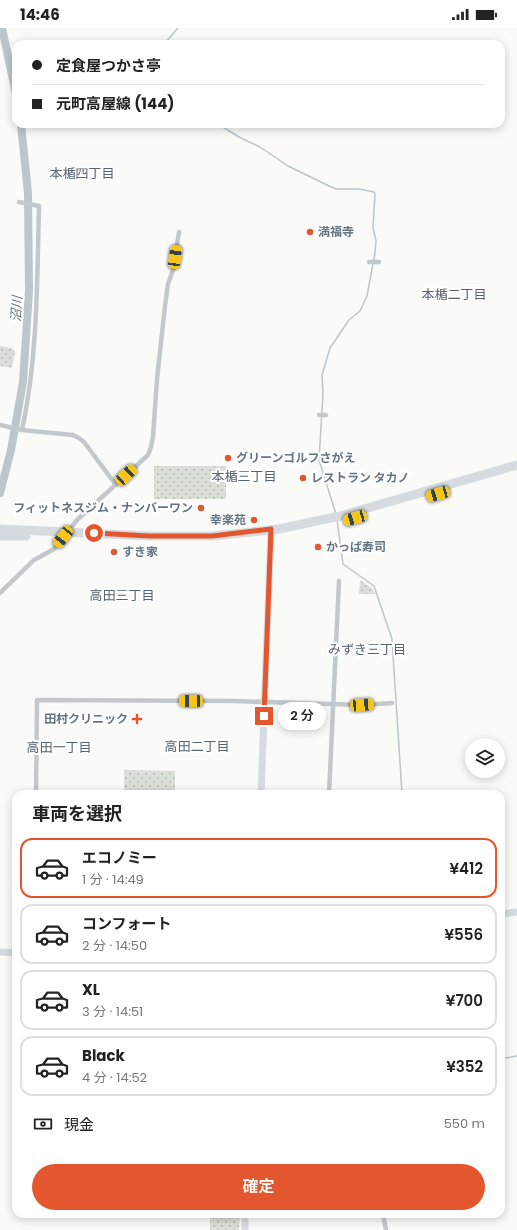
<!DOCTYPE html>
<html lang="ja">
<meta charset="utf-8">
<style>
:root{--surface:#fff;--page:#f6f6f6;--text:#222;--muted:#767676;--line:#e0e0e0;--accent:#e4572e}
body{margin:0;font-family:Poppins,"Noto Sans JP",sans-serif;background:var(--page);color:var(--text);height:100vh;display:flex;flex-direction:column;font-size:15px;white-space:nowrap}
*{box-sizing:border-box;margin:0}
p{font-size:13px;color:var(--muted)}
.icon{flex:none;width:22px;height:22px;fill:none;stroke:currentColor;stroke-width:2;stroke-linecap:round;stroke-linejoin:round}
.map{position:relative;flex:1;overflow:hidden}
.sheet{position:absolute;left:12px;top:762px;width:493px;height:428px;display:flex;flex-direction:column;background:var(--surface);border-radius:12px;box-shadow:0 2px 10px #0003}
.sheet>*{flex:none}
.banner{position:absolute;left:12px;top:12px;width:493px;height:88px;border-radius:12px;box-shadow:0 2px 10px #0003;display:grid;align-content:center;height:88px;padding:0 20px;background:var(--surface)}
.buttons{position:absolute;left:465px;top:710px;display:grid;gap:8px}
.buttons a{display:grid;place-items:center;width:40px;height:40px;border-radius:50%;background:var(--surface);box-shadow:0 2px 10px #0003;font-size:20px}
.end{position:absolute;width:18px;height:18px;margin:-9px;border:5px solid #e4572e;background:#fff;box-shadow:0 0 0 2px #fff}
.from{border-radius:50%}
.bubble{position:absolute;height:28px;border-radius:14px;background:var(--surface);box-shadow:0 2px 10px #0003;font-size:13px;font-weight:600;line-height:28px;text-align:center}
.car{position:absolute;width:12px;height:24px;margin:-12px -6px;border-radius:5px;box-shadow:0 0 3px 1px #0007;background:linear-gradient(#f5c518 24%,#345 0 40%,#f5c518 0 76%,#345 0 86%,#f5c518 0)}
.banner b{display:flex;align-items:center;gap:14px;height:38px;font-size:15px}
.banner b+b{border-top:1px solid var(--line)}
.banner i{width:10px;height:10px;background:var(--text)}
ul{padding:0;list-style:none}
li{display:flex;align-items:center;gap:12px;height:60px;margin:0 8px 6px;padding:0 12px;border:2px solid var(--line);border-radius:12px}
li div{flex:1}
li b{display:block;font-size:15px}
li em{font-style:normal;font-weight:600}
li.selected{border-color:var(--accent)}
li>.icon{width:36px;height:36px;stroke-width:1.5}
h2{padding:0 20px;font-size:18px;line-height:48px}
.pay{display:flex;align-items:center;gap:10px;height:44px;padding:0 20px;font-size:15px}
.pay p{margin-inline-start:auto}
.cta{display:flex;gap:8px;margin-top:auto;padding:8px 20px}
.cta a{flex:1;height:46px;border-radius:24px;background:var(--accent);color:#fff;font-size:16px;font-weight:600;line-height:46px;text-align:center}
.status{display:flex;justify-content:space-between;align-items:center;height:28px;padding:0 20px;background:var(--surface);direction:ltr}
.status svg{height:11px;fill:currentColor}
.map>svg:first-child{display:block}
</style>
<div class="status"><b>14:46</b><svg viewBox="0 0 49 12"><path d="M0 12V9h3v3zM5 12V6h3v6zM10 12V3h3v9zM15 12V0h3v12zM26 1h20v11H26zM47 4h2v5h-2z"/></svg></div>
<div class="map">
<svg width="517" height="1202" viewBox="0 0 517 1202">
<defs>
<pattern id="grass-dots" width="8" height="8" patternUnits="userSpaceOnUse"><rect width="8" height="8" fill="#dadfd7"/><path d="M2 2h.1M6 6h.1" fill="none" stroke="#b4b9b4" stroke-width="1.8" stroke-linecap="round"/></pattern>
</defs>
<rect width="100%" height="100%" fill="#fafaf8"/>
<!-- grass -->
<path fill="url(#grass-dots)" d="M0,318L12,320L15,323L12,340L0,338Z
M154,438H226V471H154Z
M360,552L373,561L375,566H359Z
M124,742L175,743V766H124Z
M210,1186H240L239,1202H210Z"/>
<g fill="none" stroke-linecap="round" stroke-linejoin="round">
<!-- stream -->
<path stroke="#bbc7cb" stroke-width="1.5" d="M164,16L178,0
M218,96L239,109L260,119L288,138L325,156L336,161H359L374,164L375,166L373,199L376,213L375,225L367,268L360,283L349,292L330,320L322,347L323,366L319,432L336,486
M337,492L343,536L374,558L392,611L402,766
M501,1031L517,1028"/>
<!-- river -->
<path stroke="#bbc7cb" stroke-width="8" d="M2,0L16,66
M0,465L11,422L23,354L29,263L28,165L21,96"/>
<!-- street -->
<path stroke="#c3c8cc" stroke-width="4.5" d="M19,174L39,178C37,252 38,328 22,402
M369,234H379
M319,387H326
M0,397L22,402L73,407L79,410L84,414L116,457
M0,565L34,532L54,521L77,492L148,427L151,419L153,409L157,351L165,278L168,256L173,242L179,204
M36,766L37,672L234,673L362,677L392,675
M329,766L339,553
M383,1186L386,1202"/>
<!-- secondary -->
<path stroke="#d6dbdf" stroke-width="7" d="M261,766L271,501
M501,886L517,884
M0,924L16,925
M245,1202V1186"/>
<!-- highway -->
<path stroke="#d6dbdf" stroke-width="9" d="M0,501L149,508H212L279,501L340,488L517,437
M0,508H26"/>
</g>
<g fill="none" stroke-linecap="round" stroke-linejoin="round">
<!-- route -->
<path stroke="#e4572e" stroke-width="5" d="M94,505L149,508H212L271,501L264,688"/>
</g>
<!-- markers -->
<g fill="#e4572e" stroke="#fff" stroke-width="1.5">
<circle cx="310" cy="204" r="4"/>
<circle cx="228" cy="430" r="4"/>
<circle cx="303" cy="450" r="4"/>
<circle cx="201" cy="480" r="4"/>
<circle cx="254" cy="492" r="4"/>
<circle cx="318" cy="519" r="4"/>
<circle cx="114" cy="524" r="4"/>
<path d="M135 685h4v4h4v4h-4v4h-4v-4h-4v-4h4z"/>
</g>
<g text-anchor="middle" stroke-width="4" stroke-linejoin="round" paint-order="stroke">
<!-- poi labels -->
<g font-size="12" font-weight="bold" fill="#657683" stroke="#fff" text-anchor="start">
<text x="318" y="208">満福寺</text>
<text x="236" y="434">グリーンゴルフさがえ</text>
<text x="311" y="454">レストラン タカノ</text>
<text x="193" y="484" text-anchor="end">フィットネスジム・ナンバーワン</text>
<text x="246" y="496" text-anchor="end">幸楽苑</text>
<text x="326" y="523">かっぱ寿司</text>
<text x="122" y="528">すき家</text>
<text x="128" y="695" text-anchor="end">田村クリニック</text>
</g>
<!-- neighbourhood labels -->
<g font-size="13" fill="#57646e" stroke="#fff">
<text x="82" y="150">本楯四丁目</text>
<text x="454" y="271">本楯二丁目</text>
<text x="244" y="453">本楯三丁目</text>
<text x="122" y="572">高田三丁目</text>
<text x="367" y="626">みずき三丁目</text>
<text x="197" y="723">高田二丁目</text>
<text x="59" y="724">高田一丁目</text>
</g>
<!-- water labels -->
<g font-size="13" font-style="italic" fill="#60757c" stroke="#fff">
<text transform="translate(16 281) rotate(-87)" y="5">沼川</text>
</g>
</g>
</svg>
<div class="buttons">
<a><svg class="icon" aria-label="layers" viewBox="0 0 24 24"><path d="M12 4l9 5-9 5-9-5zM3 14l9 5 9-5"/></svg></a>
</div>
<i class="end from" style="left:94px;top:505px"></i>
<i class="end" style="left:264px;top:688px"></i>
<div class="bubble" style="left:278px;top:674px;width:48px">2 分</div>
<i class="car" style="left:175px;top:229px;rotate:8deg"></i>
<i class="car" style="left:126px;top:447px;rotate:47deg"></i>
<i class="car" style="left:438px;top:466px;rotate:254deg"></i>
<i class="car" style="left:355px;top:490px;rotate:254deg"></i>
<i class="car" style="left:63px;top:509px;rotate:218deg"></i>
<i class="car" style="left:191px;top:673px;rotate:271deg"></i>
<i class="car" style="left:362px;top:677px;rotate:86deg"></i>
<div class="banner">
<b><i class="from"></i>定食屋つかさ亭</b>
<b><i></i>元町高屋線 (144)</b>
</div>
<section class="sheet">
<h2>車両を選択</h2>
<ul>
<li class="selected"><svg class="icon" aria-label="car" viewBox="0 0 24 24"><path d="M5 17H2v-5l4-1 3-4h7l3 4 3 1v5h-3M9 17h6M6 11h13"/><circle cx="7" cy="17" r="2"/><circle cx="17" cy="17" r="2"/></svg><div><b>エコノミー</b><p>1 分 · 14:49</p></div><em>¥412</em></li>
<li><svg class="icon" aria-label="car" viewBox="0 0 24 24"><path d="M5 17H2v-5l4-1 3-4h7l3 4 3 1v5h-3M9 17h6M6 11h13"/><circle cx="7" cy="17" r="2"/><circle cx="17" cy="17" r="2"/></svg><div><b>コンフォート</b><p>2 分 · 14:50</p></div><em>¥556</em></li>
<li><svg class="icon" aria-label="car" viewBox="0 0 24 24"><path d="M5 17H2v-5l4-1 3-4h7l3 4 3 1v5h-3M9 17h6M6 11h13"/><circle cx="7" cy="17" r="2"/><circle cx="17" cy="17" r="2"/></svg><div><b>XL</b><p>3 分 · 14:51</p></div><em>¥700</em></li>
<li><svg class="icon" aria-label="car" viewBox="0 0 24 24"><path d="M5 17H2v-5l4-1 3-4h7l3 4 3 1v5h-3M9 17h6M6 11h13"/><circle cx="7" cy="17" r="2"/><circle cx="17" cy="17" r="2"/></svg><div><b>Black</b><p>4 分 · 14:52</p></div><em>¥352</em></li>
</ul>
<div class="pay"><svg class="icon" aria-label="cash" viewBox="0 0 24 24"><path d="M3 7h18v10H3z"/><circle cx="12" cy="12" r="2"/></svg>現金<p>550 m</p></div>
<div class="cta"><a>確定</a></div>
</section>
</div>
